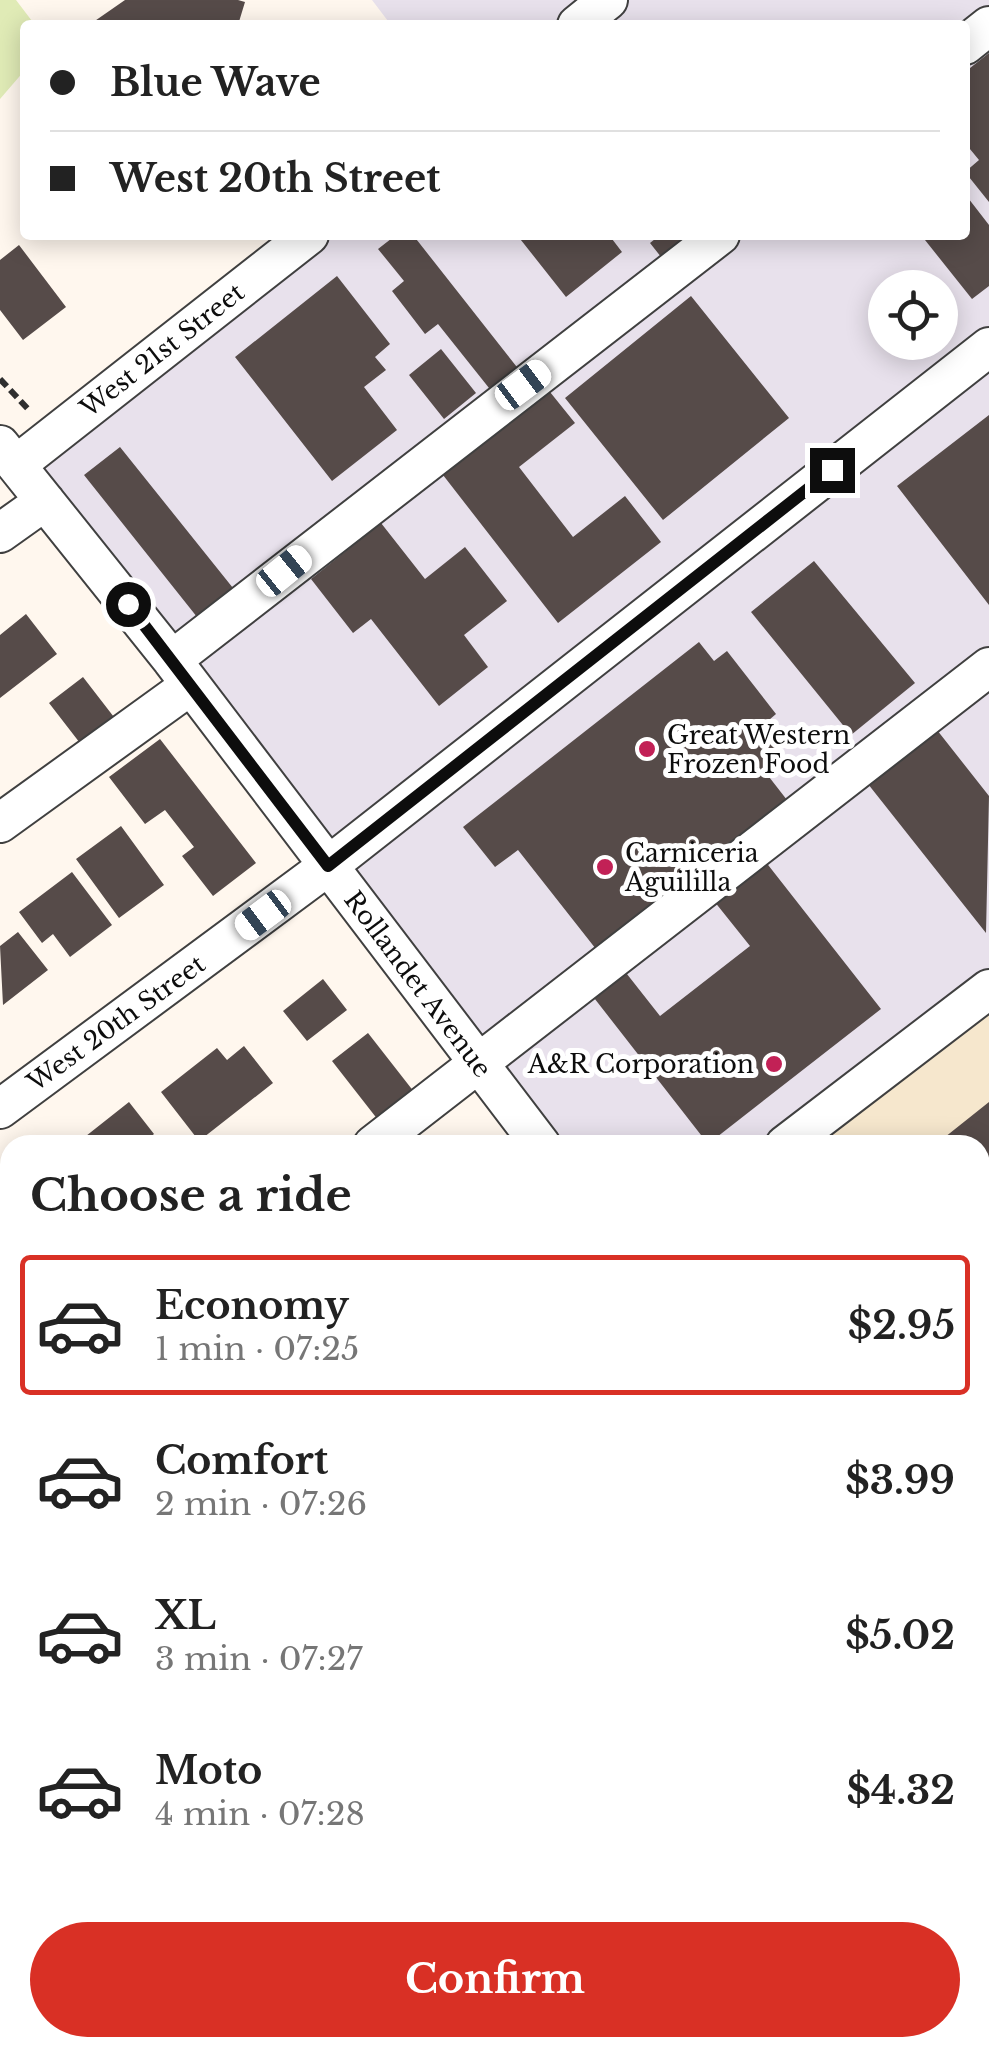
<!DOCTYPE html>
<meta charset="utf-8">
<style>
:root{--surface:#fff;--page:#f6f6f6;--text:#222;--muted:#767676;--line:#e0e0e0;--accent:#d93025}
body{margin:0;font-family:"Libre Baskerville",serif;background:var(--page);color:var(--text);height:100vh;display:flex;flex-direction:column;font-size:38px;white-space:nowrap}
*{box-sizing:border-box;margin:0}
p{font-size:32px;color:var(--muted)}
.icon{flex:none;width:55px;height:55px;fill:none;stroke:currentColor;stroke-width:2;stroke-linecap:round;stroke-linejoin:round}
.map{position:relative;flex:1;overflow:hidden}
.details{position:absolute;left:0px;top:1135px;width:990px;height:922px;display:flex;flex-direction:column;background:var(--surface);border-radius:30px 30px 0 0;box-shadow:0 5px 25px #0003}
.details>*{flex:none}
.guide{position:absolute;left:20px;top:20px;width:950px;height:220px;border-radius:10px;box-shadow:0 5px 25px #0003;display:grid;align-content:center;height:220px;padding:0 30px;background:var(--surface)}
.fabs{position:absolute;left:868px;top:270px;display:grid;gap:20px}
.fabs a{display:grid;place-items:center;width:90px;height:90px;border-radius:50%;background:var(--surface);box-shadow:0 5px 25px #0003;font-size:50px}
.end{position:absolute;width:45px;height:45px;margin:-22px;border:12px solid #0d0d0d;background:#fff;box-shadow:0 0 0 5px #fff}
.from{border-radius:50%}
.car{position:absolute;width:30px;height:60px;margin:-30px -15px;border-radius:12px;box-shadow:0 0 8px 2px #0007;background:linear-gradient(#fff 24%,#345 0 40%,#fff 0 76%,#345 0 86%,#fff 0)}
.guide b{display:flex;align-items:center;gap:35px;height:95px;font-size:38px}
.guide b+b{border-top:2px solid var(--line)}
.guide i{width:25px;height:25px;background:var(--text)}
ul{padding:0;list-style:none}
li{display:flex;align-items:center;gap:30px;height:140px;margin:0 20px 15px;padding:0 10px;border:5px solid transparent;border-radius:10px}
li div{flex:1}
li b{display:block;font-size:38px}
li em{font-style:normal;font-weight:700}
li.on{border-color:var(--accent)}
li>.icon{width:90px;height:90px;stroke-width:1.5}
h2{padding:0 30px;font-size:45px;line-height:120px}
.button{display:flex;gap:20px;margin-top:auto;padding:20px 30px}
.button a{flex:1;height:115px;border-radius:60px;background:var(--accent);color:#fff;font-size:40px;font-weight:700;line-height:115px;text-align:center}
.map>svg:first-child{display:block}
</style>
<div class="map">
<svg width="989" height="2057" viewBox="0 0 989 2057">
<rect width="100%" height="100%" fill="#fff7ee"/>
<!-- industrial -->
<path fill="#e8e1ec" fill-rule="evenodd" d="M372,0H989V987L783,1145H544L16,465L308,235H965V25H391ZM885,288H940V342H885Z"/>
<!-- farmland -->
<path fill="#f6e7cd" d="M989,987V1641L980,1646V1145H783Z"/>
<!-- green -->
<path fill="#e0ebb6" d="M0,0H16L35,25H25V70L0,99Z"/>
<!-- building -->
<path fill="#564b49" d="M125,0H238L245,2L238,25H89Z
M989,53V202L965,172L979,160L965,143V72Z
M965,194L989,225V286L972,299L921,235H965Z
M396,235H413L520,371L493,393L438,324L425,334L392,291L404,281L378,249Z
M517,235H609L622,252L566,297Z
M660,235H709L669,267L650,243Z
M19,245L66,307L23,340L0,310V260Z
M337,276L390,344L375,357L386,370L364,387L397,430L332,481L235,357Z
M691,296L789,418L663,520L565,398Z
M441,349L476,393L444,419L409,375Z
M550,392L575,423L519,467L573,537L625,496L661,542L558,623L443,475Z
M989,415V605L897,486Z
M120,447L241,598L205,627L84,475Z
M381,523L425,579L465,547L507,601L464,635L488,667L439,706L371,619L353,633L311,579Z
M814,561L915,683L851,735L751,612Z
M26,614L57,654L0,698V635Z
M699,642L714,661L727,651L776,714L762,726L786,757L766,773L794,809L603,958L518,850L495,867L463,827Z
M83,677L117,721L83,747L49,703Z
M937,730L989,796L986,933L868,784Z
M160,739L256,863L213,896L182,856L194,847L165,810L145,824L109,777Z
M121,826L164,885L119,918L76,859Z
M765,861L881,1009L708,1144L591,994L623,969L660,1016L750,946L714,901Z
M72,872L112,925L70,957L53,934L42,943L19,912Z
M18,932L48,970L3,1005L0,946Z
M323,979L347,1010L307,1041L283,1011Z
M368,1033L418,1097L382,1125L332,1061Z
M244,1046L273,1083L199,1141L161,1092L217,1048L227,1060Z
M129,1102L154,1134L141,1145H93L86,1136Z
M989,1102V1184L980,1191V1145H935Z
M3,1314L10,1323V1398L0,1406Z
M980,1326L989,1338V1422L980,1429Z
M989,1751V1847L980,1835V1758Z
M157,2048H297L304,2057H165Z
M601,2048H684L691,2057H608Z
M692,2048H720L707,2057H699Z
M727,2048H784L791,2057H734Z"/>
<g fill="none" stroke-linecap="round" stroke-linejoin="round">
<defs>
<path id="minor" d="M577,25L608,0
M965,45L989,26
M0,445L172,660L541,1145
M16,465L309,235
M0,533L45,501
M172,660L720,235
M0,823L191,685
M0,1109L328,866L989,347
M373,1145L989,667
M785,1145L989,989
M0,1422L10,1414
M980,1646L989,1657
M0,1737L10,1729
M980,1969L989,1963
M0,1997L10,2009
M40,2048L47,2057
M0,2057L13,2048
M424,2057L438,2048
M860,2057L873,2048"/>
</defs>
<!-- minor casing -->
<use href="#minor" stroke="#404040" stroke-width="42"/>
<!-- path -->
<path stroke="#2f2f2f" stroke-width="6" stroke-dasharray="10 5" stroke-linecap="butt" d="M0,379L28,409"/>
<!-- minor -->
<use href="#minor" stroke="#fff" stroke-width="38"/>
</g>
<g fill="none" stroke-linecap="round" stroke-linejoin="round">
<!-- route -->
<path stroke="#0d0d0d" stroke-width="12" d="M128,604L328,866L832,470"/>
</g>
<!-- markers -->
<g fill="#c22156" stroke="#fff" stroke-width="4">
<circle cx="647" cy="749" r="10"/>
<circle cx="605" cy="867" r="10"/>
<circle cx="774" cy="1064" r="10"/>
</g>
<g text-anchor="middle" stroke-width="10" stroke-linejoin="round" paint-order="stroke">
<!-- street labels -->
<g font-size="25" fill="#0d0d0d" stroke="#fff">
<text transform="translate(162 350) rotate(-38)" y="9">West 21st Street</text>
<text transform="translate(418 984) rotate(53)" y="9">Rollandet Avenue</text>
<text transform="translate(116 1023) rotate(-36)" y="9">West 20th Street</text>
</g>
<!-- poi labels -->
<g font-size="25" fill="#0d0d0d" stroke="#fff" text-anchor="start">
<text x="667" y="744">Great Western<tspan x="667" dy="29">Frozen Food</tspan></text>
<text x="625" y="862">Carniceria<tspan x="625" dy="29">Aguililla</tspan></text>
<text x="754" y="1073" text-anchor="end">A&amp;R Corporation</text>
</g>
</g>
</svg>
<div class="fabs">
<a><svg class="icon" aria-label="locate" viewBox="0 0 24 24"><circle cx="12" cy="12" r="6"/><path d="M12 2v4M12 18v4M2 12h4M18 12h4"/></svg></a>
</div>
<i class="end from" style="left:128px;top:604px"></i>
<i class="end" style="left:832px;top:470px"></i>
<i class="car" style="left:523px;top:385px;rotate:53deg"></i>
<i class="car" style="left:284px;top:571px;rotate:51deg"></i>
<i class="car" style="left:263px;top:915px;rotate:233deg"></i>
<div class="guide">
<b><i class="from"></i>Blue Wave</b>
<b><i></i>West 20th Street</b>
</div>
<section class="details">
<h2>Choose a ride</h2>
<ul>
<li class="on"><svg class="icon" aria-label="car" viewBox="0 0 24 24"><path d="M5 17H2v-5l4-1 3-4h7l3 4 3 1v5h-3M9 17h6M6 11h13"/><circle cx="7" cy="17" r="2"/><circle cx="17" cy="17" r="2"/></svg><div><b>Economy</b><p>1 min · 07:25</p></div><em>$2.95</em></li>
<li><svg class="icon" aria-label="car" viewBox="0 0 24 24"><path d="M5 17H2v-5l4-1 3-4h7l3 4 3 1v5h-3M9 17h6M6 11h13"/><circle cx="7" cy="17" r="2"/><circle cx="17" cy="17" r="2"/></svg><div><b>Comfort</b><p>2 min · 07:26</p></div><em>$3.99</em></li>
<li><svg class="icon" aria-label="car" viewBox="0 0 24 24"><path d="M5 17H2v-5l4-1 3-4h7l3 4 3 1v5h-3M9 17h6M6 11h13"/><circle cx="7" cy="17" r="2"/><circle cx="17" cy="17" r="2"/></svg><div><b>XL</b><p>3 min · 07:27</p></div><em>$5.02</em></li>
<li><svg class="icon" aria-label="car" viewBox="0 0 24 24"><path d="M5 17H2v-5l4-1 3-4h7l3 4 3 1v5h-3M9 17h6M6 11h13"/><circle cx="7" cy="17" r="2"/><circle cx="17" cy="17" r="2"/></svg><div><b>Moto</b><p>4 min · 07:28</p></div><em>$4.32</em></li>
</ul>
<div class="button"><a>Confirm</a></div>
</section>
</div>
